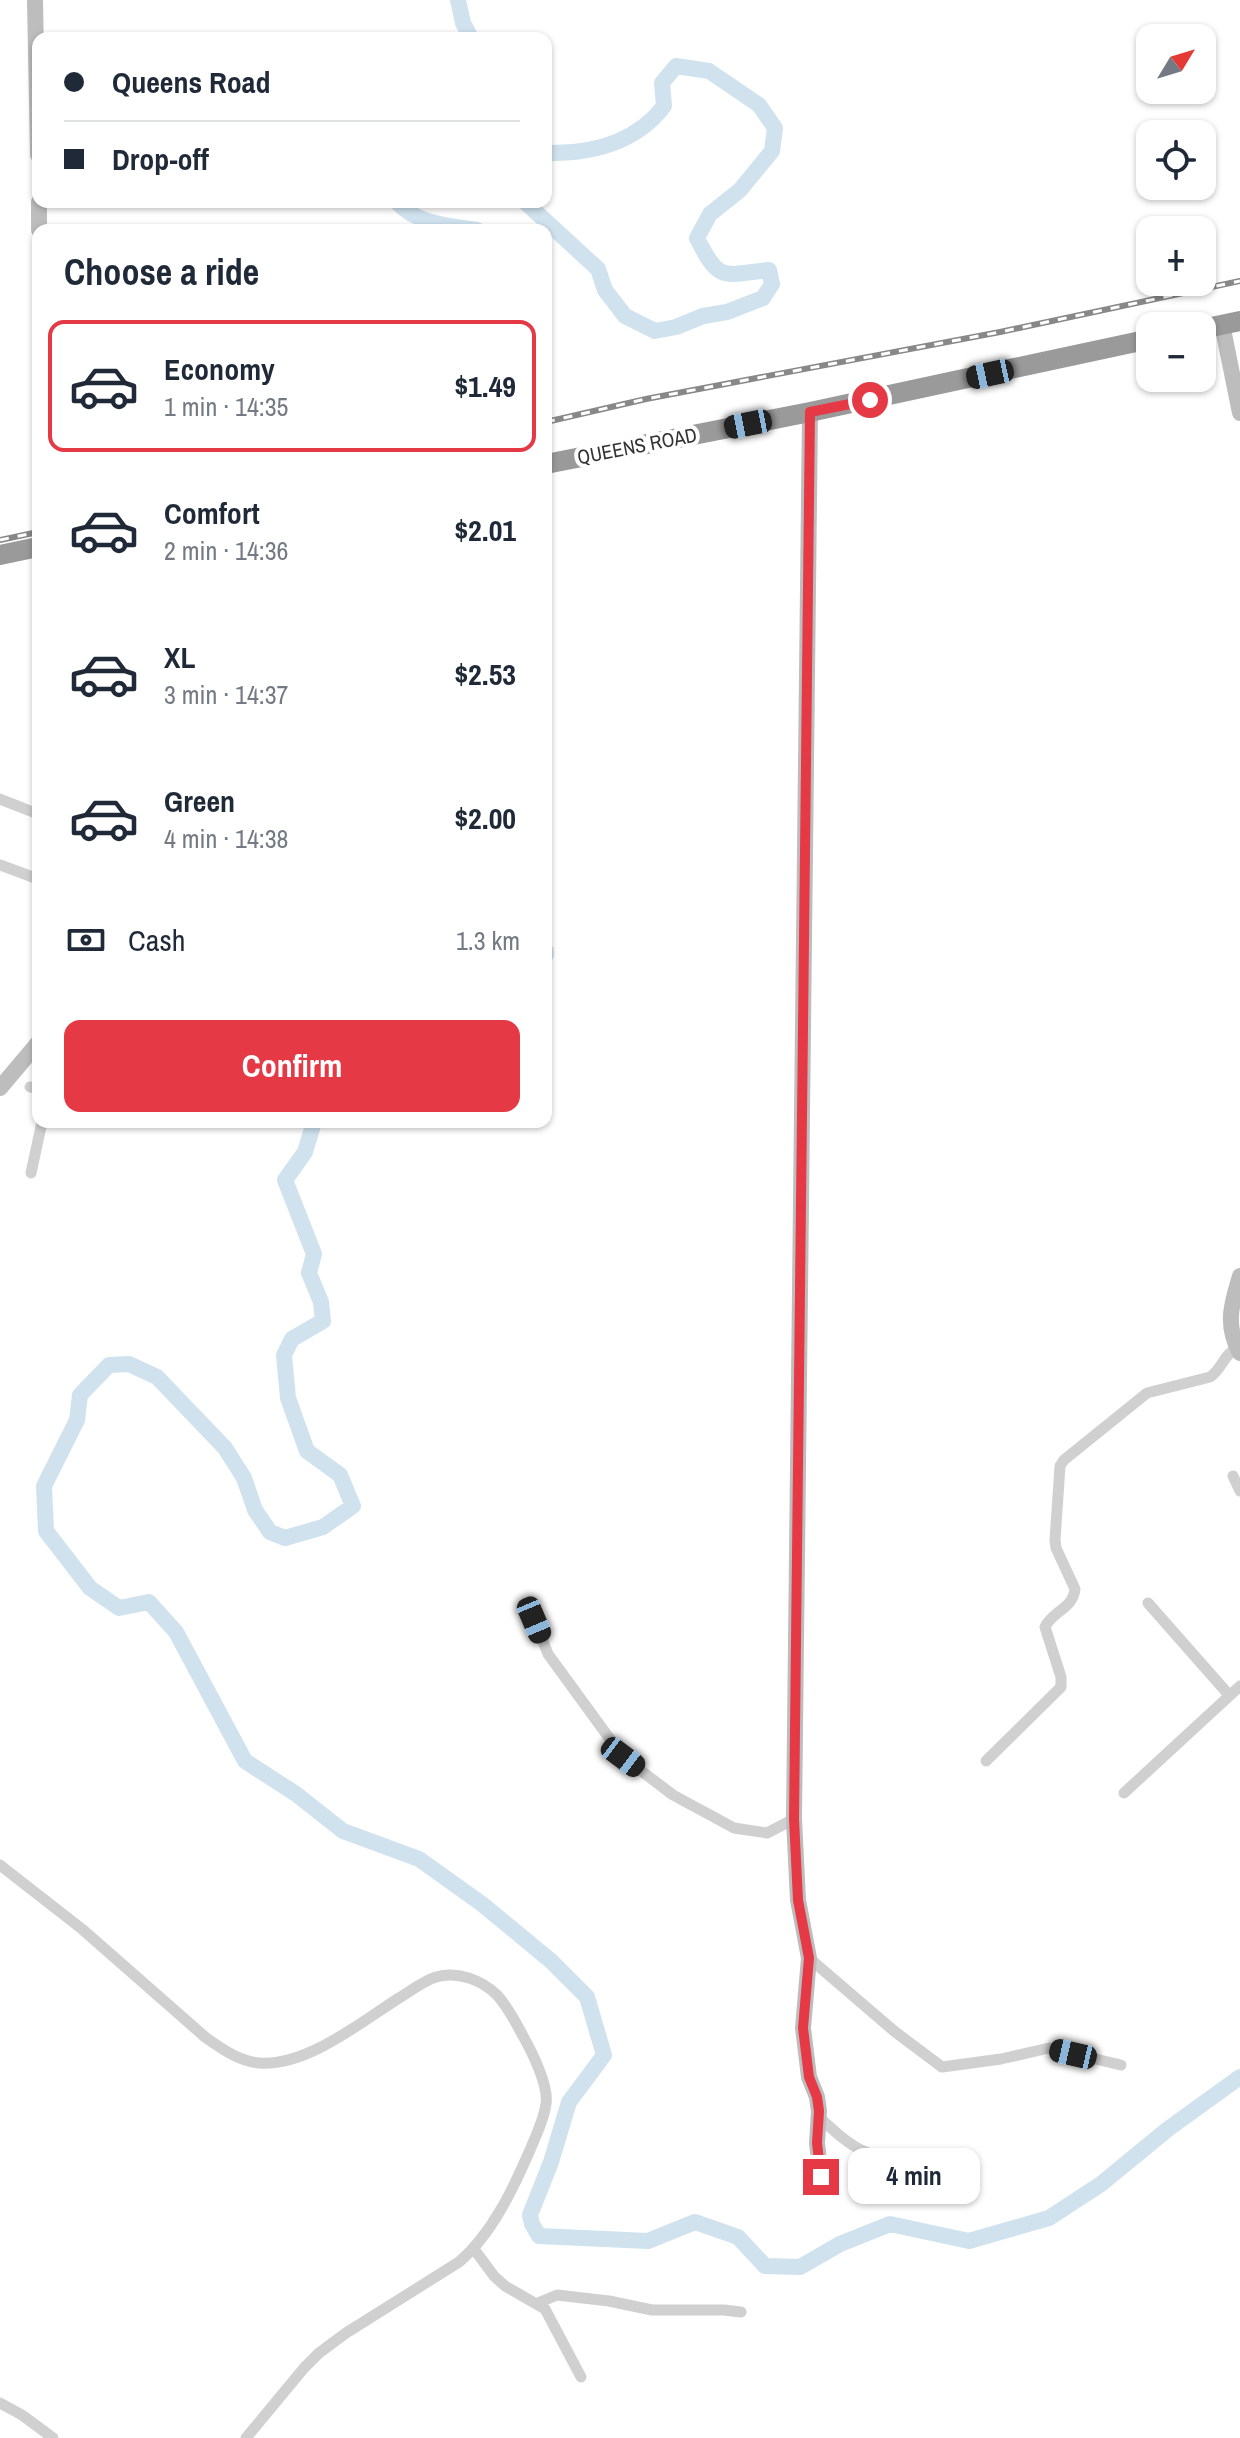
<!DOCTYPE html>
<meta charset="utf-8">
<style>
:root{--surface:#fff;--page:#f2f2f3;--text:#1f2937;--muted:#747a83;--line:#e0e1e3;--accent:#e63946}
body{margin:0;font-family:"Archivo Narrow",sans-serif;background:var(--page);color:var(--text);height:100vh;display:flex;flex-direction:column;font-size:30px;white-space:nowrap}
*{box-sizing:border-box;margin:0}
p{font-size:26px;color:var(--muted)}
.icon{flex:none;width:44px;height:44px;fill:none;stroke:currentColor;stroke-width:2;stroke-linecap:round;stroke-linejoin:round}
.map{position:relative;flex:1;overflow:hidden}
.sheet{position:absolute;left:32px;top:224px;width:520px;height:904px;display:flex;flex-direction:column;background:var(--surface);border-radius:16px;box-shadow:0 2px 6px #0004}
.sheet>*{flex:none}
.hud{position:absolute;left:32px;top:32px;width:520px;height:176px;border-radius:16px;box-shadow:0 2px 6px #0004;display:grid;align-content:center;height:176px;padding:0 32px;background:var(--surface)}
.needle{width:52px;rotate:52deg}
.fabs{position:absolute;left:1136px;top:24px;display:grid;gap:16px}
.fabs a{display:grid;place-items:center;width:80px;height:80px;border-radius:16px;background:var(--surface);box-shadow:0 2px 6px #0004;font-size:40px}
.end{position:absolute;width:36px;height:36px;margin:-18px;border:10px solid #e63946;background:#fff;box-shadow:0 0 0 4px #fff}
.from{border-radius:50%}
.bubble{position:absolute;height:56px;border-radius:16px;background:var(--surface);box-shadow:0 2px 6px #0004;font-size:26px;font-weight:700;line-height:56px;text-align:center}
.car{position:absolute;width:24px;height:48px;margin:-24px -12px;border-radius:10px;box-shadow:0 0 6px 2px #0007;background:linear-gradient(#222 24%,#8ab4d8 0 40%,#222 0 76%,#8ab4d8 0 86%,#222 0)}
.hud b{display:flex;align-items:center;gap:28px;height:76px;font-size:30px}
.hud b+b{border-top:2px solid var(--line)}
.hud i{width:20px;height:20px;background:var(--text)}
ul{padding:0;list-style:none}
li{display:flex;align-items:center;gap:24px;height:132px;margin:0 16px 12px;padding:0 16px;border:4px solid transparent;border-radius:16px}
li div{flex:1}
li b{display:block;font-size:30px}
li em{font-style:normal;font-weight:700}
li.active{border-color:var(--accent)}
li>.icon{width:72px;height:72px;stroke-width:1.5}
h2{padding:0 32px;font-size:36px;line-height:96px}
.pay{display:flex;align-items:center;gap:20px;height:88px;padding:0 32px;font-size:30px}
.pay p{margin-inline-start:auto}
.cta{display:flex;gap:16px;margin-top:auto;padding:16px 32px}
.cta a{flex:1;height:92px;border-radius:16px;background:var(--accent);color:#fff;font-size:32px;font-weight:700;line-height:92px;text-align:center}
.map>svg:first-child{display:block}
</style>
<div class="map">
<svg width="1240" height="2438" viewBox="0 0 1240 2438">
<rect width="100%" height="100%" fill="#fff"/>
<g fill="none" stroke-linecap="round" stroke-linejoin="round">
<!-- river -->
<path stroke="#cfe2ee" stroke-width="16" d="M458,0L463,23L471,38
M397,202C416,224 449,226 477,230
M525,202L598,269L605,290L625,316L655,331L676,327L703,316L727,312L763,298L772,284L769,270C723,275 719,283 697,238L710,214L740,190L772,151L775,128L759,105L709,71L676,66L662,83L664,106C635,144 591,154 546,153
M546,951V955
M314,1122L305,1152L285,1180L314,1254L309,1273L321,1302L323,1321L292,1339L284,1355L288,1398L307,1451L340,1475L353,1506L323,1527L285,1538L270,1532L255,1510L244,1478L225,1448L157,1377L129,1364L109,1365L80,1395L77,1420L44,1486L46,1531L90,1588L119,1608L149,1602L176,1632L245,1761L296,1794L343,1831L419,1859L482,1904L551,1961L587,1997L604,2055L581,2086
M584,2082L569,2102L551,2162L530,2215L532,2224L539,2236L648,2241L695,2222L738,2237L765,2266L800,2267L840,2244L890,2224L969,2241L1049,2218L1101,2184L1168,2129L1240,2077"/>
<!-- street -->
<path stroke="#d0d0d0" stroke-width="11" d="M0,799L38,814
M0,865L38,879
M30,1087L38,1089
M31,1173L42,1122
M1233,1476L1240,1491
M528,1603L548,1654L623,1757L673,1795L734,1828L767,1833L794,1819
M1148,1603L1229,1695
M986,1761L1061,1687V1677L1045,1627C1052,1611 1073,1609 1075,1589L1056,1548L1055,1540L1060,1466L1064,1460L1147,1393L1210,1377C1222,1369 1224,1354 1237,1348
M1124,1793L1240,1686
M0,1865L82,1929L205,2037C221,2048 238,2061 259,2063C306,2067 361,2022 399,1998C411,1991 423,1981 436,1977C458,1971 482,1980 497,1995C508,2007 516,2023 523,2036C532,2052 549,2086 546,2104C544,2120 536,2135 530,2150C513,2189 492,2234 459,2262L346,2333L319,2353L304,2368L246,2438
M809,1958L894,2031L942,2067L1001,2059L1049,2048L1121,2065
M818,2116C853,2149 871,2163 920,2158
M474,2249L494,2276L505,2286L545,2309L581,2377
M538,2303L557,2295L609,2301L652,2310H724L741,2312
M0,2403L22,2415L53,2438"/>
<!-- secondary -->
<path stroke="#bdbdbd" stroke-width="16" d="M35,0L38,155
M39,202V230
M1222,324L1240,413
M810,412L794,1819L798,1900L809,1958L803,2028L809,2077L817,2097L819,2111L817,2143L821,2177
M0,1088L38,1043
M1240,1276C1231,1305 1225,1326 1240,1353"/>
<!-- highway -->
<path stroke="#9a9a9a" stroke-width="20" d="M1202,329L1240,321
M546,464L810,412L1150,339
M0,555L38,547"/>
<defs>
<path id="rail" d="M546,422L646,399L1000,332L1240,281
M0,540L38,532"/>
</defs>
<!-- rail casing -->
<use href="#rail" stroke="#888" stroke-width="6"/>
<!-- rail -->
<use href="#rail" stroke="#fff" stroke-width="3" stroke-dasharray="9" stroke-linecap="butt"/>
</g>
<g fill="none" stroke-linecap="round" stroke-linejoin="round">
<!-- route -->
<path stroke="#e63946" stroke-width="10" d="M821,2177L817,2143L819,2111L817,2097L809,2077L803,2028L809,1958L798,1900L794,1819L810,412L870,400"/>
</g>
<g text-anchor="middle" stroke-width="8" stroke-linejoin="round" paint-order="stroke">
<!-- street labels -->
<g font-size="20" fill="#333" stroke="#fff">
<text transform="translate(637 446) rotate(-11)" y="7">QUEENS ROAD</text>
</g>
</g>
</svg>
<div class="fabs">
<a><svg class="needle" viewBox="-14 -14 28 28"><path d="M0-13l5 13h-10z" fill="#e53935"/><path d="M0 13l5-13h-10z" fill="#747a83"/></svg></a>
<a><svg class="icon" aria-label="locate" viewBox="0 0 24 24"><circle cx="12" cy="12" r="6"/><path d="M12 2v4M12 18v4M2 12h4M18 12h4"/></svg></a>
<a>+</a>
<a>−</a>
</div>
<i class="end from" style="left:870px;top:400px"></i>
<i class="end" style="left:821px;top:2177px"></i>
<div class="bubble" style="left:848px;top:2148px;width:132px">4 min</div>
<i class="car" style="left:990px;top:374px;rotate:258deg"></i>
<i class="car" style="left:748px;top:424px;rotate:259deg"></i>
<i class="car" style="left:534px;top:1620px;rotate:157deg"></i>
<i class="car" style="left:623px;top:1757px;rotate:127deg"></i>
<i class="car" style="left:1073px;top:2054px;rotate:283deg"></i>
<div class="hud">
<b><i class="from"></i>Queens Road</b>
<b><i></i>Drop-off</b>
</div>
<section class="sheet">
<h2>Choose a ride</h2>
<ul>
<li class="active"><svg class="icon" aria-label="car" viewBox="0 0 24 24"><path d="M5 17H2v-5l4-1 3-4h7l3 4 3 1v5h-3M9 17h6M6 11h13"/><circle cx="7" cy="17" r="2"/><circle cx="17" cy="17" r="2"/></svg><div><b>Economy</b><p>1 min · 14:35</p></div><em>$1.49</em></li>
<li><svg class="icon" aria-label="car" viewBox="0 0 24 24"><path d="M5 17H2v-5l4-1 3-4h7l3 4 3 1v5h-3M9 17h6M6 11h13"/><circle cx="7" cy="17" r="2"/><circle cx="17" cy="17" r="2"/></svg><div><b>Comfort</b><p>2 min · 14:36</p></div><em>$2.01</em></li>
<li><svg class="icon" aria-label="car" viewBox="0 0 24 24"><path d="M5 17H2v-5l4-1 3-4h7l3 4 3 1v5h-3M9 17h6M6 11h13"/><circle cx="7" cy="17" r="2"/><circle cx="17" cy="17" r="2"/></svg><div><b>XL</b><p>3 min · 14:37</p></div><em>$2.53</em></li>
<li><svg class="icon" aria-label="car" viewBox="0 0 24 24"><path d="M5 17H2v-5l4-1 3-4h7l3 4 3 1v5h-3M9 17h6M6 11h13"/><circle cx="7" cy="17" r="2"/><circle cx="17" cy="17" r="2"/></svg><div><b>Green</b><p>4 min · 14:38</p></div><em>$2.00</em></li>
</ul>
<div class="pay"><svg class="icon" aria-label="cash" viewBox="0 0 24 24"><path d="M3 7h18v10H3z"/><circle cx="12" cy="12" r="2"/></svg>Cash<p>1.3 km</p></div>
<div class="cta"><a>Confirm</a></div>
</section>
</div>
